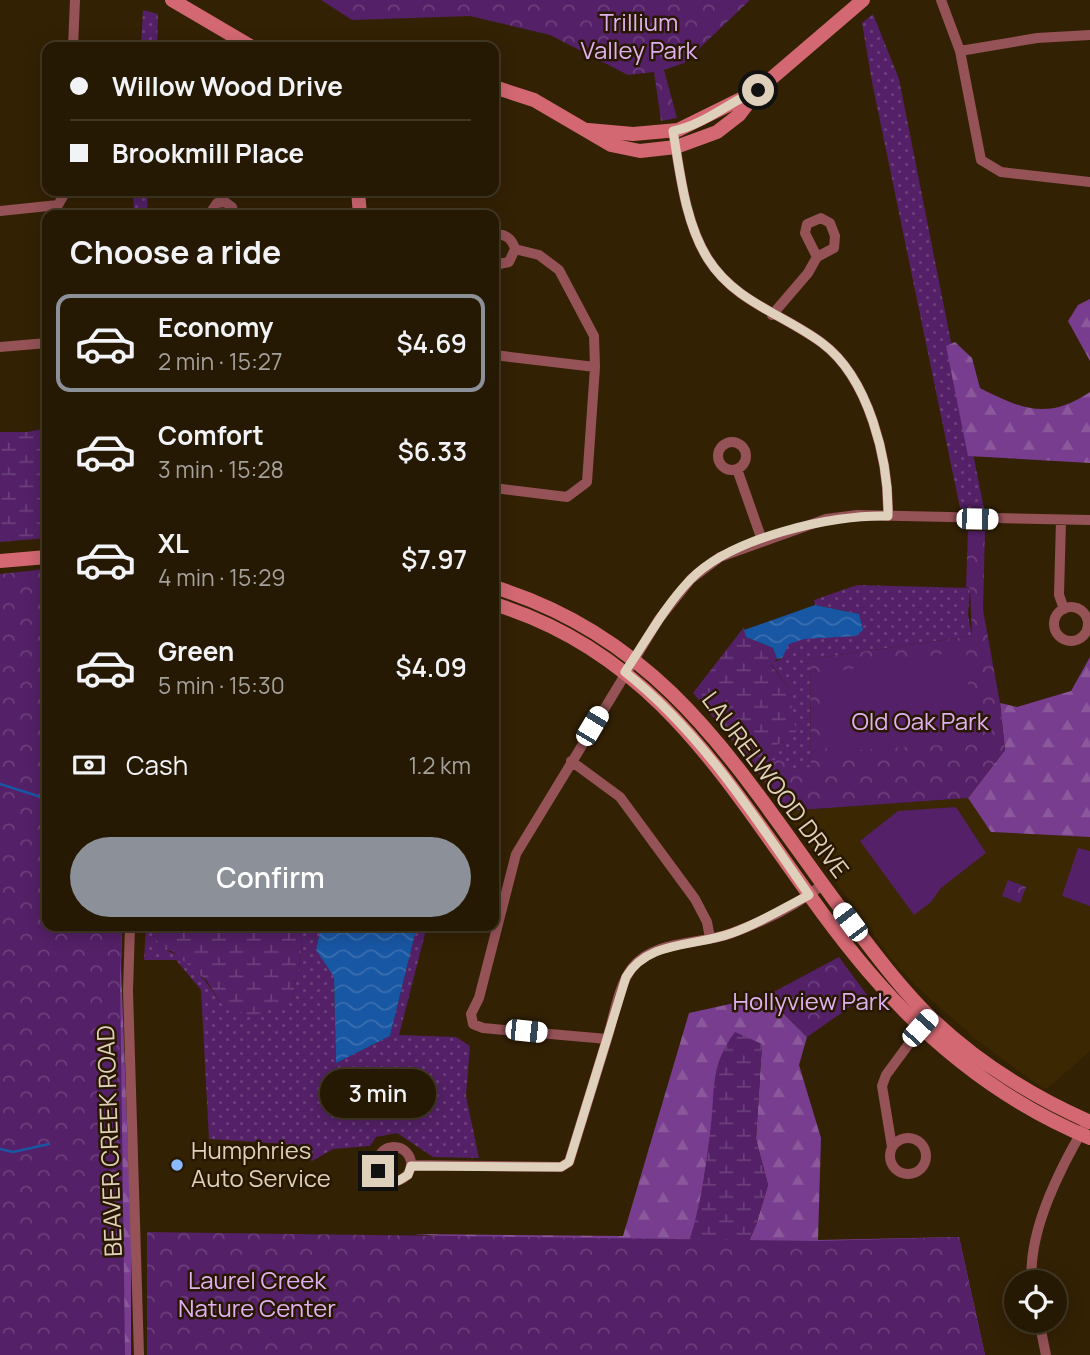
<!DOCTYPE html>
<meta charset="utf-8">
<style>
:root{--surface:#261903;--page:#2e220d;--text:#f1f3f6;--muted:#a4a09a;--line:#423825;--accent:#8c9099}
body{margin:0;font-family:Manrope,sans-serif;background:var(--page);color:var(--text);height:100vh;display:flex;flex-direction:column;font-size:26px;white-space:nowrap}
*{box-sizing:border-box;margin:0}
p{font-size:23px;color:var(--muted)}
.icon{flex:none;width:38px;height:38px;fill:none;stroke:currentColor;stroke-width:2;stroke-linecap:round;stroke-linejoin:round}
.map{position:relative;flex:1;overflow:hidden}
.side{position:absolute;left:42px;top:210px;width:457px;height:721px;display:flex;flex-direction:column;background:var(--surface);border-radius:14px;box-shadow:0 4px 18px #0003,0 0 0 2px var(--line)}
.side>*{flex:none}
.top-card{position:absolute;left:42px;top:42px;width:457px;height:154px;border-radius:14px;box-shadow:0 4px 18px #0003,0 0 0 2px var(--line);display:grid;align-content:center;height:154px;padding:0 28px;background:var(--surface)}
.tools{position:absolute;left:1004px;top:1270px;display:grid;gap:14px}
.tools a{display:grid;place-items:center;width:63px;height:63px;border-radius:50%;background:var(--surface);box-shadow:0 4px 18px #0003,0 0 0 2px var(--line);font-size:35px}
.end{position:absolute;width:32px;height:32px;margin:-16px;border:9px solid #dfd0bc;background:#111;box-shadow:0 0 0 4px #111}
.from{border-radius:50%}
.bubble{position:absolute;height:49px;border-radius:24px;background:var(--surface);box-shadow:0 4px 18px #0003,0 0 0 2px var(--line);font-size:23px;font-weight:600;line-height:49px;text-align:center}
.car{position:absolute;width:21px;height:42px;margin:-21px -10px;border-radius:9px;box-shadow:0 0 5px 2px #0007;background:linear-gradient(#fff 24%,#345 0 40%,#fff 0 76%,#345 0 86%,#fff 0)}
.top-card b{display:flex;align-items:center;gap:24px;height:66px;font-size:26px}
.top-card b+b{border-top:2px solid var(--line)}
.top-card i{width:18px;height:18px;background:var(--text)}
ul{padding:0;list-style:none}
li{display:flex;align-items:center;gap:21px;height:98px;margin:0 14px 10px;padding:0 14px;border:4px solid transparent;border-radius:14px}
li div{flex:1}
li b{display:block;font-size:26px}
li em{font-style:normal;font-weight:600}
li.active{border-color:var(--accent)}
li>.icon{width:63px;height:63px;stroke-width:1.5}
h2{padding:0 28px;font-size:32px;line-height:84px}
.pay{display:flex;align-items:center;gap:18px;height:77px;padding:0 28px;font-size:26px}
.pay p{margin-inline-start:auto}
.action{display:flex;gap:14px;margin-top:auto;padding:14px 28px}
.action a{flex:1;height:80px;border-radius:42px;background:var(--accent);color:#fff;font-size:28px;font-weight:600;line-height:80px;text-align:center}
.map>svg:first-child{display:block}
</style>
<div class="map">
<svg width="1090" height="1355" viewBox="0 0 1090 1355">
<defs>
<pattern id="grass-dots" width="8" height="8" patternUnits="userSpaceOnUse" patternTransform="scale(1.75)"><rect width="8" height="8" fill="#542067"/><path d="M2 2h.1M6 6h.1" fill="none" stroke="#6c3f7b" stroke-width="1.8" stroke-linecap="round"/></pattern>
<pattern id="forest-firs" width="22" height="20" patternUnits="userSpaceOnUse" patternTransform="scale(1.75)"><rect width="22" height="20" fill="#783d8e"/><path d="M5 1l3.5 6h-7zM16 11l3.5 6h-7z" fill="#8b589c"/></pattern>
<pattern id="wetland-marsh" width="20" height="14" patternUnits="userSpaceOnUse" patternTransform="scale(1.75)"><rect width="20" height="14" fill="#542067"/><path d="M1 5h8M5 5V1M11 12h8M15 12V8" fill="none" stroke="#6c3f7b"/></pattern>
<pattern id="park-crowns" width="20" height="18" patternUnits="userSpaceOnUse" patternTransform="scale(1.75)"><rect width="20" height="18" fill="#542067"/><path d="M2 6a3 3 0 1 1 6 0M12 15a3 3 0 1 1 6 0" fill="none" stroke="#6c3f7b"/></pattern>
<pattern id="water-waves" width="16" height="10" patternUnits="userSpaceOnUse" patternTransform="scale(1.75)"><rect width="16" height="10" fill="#1857a4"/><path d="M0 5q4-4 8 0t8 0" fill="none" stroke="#396eaf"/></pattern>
</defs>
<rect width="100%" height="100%" fill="#332104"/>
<!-- built -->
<path fill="#3c2703" d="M968,798L991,832L1090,837V1051L1048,1088L1044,1089L978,1041L916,986L889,956L785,811Z"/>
<!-- grass -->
<path fill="url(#grass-dots)" d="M143,10L158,14L157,47H141Z
M873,14L899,79L984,509L960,508L872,82L862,23Z
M134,191H148L147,215H133Z
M857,585L970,588L968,615L972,636L810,659L811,768L787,769L761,761L784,739L790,690L771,664L782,658L788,644L859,614L815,605L814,600Z
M146,926H159L157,948C186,953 205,979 220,1002L292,1001C296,973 306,953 299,926H321L316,950L334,977L336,1062L390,1036L417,926H427L399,1035L456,1037L470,1046L466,1096L479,1158L433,1157L397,1133L376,1137L370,1146L333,1149L312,1161L286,1144L209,1139L201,990L176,960H144Z"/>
<!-- forest -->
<path fill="url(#forest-firs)" d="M1090,299V361L1068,321L1078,305Z
M955,342L972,358L980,388C1023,410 1048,420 1090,392V463L968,456L946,346Z
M1090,657V837L991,832L968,798L1005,750L1000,703L1017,707L1071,691Z
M115,926H122L121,966L131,1226V1355H96Z
M766,996L807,1037L799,1065L821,1138L818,1240L959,1237L985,1355L738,1266L756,1225L768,1185L756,1139L762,1044L711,1131L699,1213L685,1254L413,1234L623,1236L689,1013Z"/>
<!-- wetland -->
<path fill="url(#wetland-marsh)" d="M47,428V538L0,542V432H27Z
M744,627L746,637L773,648L777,659L771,665L790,690L796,733L784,739L761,761L750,762L693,693Z
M159,926H299C306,953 296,973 292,1001L251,1017L220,1002L207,981L172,951L157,949Z
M735,1032L762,1044L756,1139L768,1185L756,1225L738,1266L685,1254C699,1215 705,1175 710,1133C716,1092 708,1068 735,1032Z"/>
<!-- park -->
<path fill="url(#park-crowns)" d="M321,0H750L684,63L664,70L677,118L661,121L654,72L628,75L550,35L470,16L352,20Z
M968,531H985L983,610L1000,703L1005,750L968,798L785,811L750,762L783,759L787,769L811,767L810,659L972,636L970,588L966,587Z
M47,569V926H122L120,974L125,1355H0V574Z
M1008,880L1026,887L1020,903L1002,896Z
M839,957L867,995L807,1037L766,996Z
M147,1232L818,1241L959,1237L985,1355H147Z"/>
<!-- garden -->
<path fill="#542067" d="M966,650L972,743L827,752L821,674Z
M956,807L986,853L941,888L931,902L914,915L860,841L898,811Z
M1078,848L1090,851V906L1062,896Z"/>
<!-- water -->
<path fill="url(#water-waves)" d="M815,605L859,614L863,630L856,636L804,639L789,644L782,658L777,659L773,648L746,637L744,630Z
M321,926H417L390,1036L336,1063L334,977L316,950Z"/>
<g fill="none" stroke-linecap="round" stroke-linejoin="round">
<!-- stream -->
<path stroke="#1857a4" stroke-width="2.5" d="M0,784L47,799
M0,1149L13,1152L49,1144"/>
<!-- street -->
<path stroke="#955257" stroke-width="10" d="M941,0L960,51L981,160L1001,172L1090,182
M73,47L75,0
M960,51L1037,38L1090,35
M673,131C680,172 685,223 708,259C735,302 783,314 822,343C869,378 889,460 888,516
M0,211L58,205L66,191
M209,215L217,203L225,202L232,207L234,215
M821,218L830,223L835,236L834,248L817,257L805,233L807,224Z
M494,235C504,233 512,238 515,249L509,262L494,265
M772,315L808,273L817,257
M0,347L47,343
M494,355L595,367
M718 456a14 14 0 1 1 28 0a14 14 0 1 1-28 0Z
M737,469L762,540
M494,488L567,497L587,482L595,367L594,336L559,270L539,255L515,249
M1061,520L1059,595L1064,609
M1054 624a17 17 0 1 1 34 0a17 17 0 1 1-34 0Z
M571,761L620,797L695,899L707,922L710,938
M822,885C797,905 762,922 732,933C701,945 654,939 632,968C618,986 614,1017 607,1039L483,1028L473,1024L471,1014L479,998L516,854L659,619L691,579L720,557L826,519L857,515L1090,520
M130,926L128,991L139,1355
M890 1156a18 18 0 1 1 36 0a18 18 0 1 1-36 0Z
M377 1164a17 17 0 1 1 34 0a17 17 0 1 1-34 0Z
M892,1147L882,1086L886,1075L925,1022
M411,1165L561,1167L569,1162L607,1039
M1032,1283C1027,1232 1062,1164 1088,1121
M1039,1321L1046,1355"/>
<!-- secondary -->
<path stroke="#d36872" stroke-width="14" d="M172,0L252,47
M494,87L534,100L611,145L640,151L676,147L717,132L739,115L758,90L863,0
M588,130L633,134L678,130L757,91
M358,191L360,215
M0,561L47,557
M494,587C677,643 747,787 856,929C879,959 903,991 931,1018C976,1061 1033,1097 1090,1122
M494,604C685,662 749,831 868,971C928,1042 1003,1102 1090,1138"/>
</g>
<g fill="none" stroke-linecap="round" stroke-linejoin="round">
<!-- route -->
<path stroke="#dfd0bc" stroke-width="9" d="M378,1171L384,1179L398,1181L408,1175L411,1166L561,1167L569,1162L626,977C648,940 695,947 732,933C758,924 784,908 809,895C754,816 701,732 625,672C646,641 664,607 690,580C730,538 832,514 888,516C889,460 869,378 822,343C783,314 735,302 708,259C685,223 680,172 673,131C704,125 729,102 758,90"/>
</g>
<!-- markers -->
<circle fill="#89bafc" stroke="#291800" stroke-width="2.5" cx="177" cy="1165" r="7"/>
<g text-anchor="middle" stroke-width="5" stroke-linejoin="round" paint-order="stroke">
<!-- park labels -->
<g font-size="24" fill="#dfb1f1" stroke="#291800">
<text x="639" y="31">Trillium<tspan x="639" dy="28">Valley Park</tspan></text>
<text x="920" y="730">Old Oak Park</text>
<text x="811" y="1010">Hollyview Park</text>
<text x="257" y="1289">Laurel Creek<tspan x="257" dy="28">Nature Center</tspan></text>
</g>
<!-- street labels -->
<g font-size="24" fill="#dfd0bc" stroke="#291800">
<text transform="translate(775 785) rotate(53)" y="8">LAURELWOOD DRIVE</text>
<text transform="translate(110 1141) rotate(-92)" y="8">BEAVER CREEK ROAD</text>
</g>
<!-- poi labels -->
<g font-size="24" fill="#dfd0bc" stroke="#291800" text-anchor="start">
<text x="191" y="1159">Humphries<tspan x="191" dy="28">Auto Service</tspan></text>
</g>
</g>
</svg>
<div class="tools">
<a><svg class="icon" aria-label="locate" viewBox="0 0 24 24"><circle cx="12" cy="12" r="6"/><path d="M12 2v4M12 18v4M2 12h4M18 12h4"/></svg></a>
</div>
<i class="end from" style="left:758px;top:90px"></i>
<i class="end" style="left:378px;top:1171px"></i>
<div class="bubble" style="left:320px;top:1069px;width:116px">3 min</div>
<i class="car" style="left:977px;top:519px;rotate:91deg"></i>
<i class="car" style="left:592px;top:726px;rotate:31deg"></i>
<i class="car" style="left:850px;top:922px;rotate:323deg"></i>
<i class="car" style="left:920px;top:1028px;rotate:42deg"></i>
<i class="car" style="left:526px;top:1031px;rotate:96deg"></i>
<div class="top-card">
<b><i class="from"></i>Willow Wood Drive</b>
<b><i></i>Brookmill Place</b>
</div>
<section class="side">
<h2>Choose a ride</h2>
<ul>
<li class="active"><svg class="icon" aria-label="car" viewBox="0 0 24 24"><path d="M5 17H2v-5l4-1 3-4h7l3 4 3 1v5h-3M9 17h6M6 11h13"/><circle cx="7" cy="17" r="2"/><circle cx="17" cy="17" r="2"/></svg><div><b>Economy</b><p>2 min · 15:27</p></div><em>$4.69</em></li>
<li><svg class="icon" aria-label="car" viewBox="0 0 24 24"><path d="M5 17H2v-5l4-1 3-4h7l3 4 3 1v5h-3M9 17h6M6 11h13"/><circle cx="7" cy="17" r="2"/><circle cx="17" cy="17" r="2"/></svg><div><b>Comfort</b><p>3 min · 15:28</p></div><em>$6.33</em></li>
<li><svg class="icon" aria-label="car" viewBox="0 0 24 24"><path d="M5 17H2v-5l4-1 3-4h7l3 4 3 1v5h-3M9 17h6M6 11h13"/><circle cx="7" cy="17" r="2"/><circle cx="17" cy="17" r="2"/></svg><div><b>XL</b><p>4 min · 15:29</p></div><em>$7.97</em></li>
<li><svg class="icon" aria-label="car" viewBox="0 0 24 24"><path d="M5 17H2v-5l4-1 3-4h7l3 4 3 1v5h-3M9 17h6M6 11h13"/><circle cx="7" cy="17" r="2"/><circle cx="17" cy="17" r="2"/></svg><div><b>Green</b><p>5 min · 15:30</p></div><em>$4.09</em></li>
</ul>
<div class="pay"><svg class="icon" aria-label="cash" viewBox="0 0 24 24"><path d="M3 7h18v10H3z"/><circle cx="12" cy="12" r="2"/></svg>Cash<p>1.2 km</p></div>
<div class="action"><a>Confirm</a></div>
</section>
</div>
